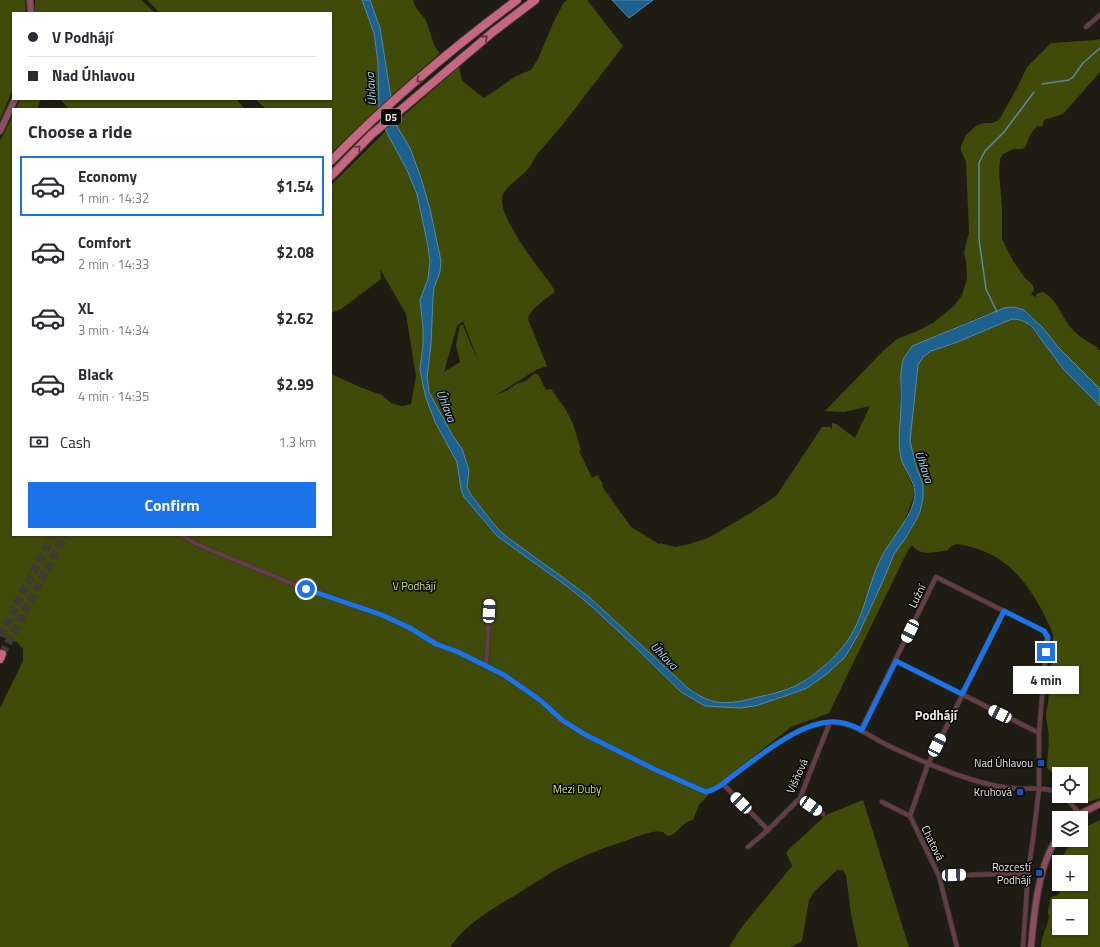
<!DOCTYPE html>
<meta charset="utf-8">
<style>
:root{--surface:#fff;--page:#f7f7f7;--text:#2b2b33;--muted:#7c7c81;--line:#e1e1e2;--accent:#1a73e8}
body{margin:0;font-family:"Titillium Web",sans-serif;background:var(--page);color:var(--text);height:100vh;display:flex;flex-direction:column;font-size:15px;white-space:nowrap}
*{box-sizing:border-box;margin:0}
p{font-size:13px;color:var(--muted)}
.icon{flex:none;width:22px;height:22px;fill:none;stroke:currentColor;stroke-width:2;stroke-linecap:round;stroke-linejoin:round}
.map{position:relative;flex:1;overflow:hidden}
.panel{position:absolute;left:12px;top:108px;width:320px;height:428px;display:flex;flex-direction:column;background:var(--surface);border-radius:0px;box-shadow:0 1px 3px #0004}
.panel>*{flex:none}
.top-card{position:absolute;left:12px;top:12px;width:320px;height:88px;border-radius:0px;box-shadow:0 1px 3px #0004;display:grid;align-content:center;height:88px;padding:0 16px;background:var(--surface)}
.fabs{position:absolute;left:1052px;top:767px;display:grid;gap:8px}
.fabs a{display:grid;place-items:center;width:36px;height:36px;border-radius:0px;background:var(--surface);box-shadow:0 1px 3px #0004;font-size:20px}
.end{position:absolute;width:18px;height:18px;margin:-9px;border:5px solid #1a73e8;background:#fff;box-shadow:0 0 0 2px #fff}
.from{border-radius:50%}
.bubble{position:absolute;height:28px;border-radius:0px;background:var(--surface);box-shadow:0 1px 3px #0004;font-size:13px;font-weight:700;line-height:28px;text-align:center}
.car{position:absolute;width:12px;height:24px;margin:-12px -6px;border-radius:5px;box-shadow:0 0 3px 1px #0007;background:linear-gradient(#fff 24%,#345 0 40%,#fff 0 76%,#345 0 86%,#fff 0)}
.top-card b{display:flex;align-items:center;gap:14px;height:38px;font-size:15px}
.top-card b+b{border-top:1px solid var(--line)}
.top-card i{width:10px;height:10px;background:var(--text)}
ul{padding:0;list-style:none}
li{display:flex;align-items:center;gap:12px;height:60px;margin:0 8px 6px;padding:0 8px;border:2px solid transparent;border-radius:0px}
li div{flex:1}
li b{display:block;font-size:15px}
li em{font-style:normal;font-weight:700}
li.current{border-color:var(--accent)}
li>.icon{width:36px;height:36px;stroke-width:1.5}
h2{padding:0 16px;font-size:18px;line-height:48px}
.pay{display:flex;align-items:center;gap:10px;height:44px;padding:0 16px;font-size:15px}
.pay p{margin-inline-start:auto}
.cta{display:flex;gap:8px;margin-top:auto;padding:8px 16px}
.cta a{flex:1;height:46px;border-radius:0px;background:var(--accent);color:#fff;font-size:16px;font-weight:700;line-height:46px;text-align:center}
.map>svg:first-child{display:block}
</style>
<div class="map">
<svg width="1100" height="947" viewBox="0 0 1100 947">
<rect width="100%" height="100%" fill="#1f1d13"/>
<!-- green -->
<path fill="#404a09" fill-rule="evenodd" d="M0,0H25L26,11V13H13V89L0,120Z
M35,0H141L155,13H35Z
M147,0H362L374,33L378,62L379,107L331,153V109H266L255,99H331V13H160Z
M370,0H413C415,8 420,12 425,19C431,30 431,44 440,53L391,96L380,28Z
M567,0H587L623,46L564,123L534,158C531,174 504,184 502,198C500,215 527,253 537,266C543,275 551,282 555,292C547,298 529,310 528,319L547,366L536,370L496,395L508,390L516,384L526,381L534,374H538L546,390L551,389L566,410L573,424L581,450L579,451L592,478L597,475L603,484L602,486L631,527L659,544L660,543L675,547L690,544L710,537L752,512L777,495L822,427H830L832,429V423L836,424L855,438L870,406L844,412L825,411L883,351L897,339L917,331L933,323L954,306L962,295L967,279L966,261L964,253L969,232L966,161L961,151V146L966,135L977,125L984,123H992L999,120L1018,86L1027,67L1051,43L1096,40L1100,39V72L1063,114L1044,120L1042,126H1037L1030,135L1025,148L1021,149H1014L1003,154L1000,159L999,171L1002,208V240L1004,243L1013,261L1025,278L1033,285L1034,290L1031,294L1035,297L1038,293L1043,292C1059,301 1061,317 1072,329C1079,337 1089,342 1098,348L1097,350H1100V389C1086,375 1072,362 1059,348C1047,335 1032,310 1015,307C1001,305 930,339 912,346L906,354L903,362L900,386L902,459L915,492L912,502L903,524L882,556L857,624L848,640L838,653L819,670L800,683L785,690L738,702H716L701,697L689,689L589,597L565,579L507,537L497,528L471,495L467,487L469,470L462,449L453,436L429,392L427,378L431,344L433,298L434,288L440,272L441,261L430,209L395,123L459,67L462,81L484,98L516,76L531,70L538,59L554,21L563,4ZM463,321L479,362L469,340L463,325H460L456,345L460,362L444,372L457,326Z
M20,99H41L37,109H16Z
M60,99H236L245,109H69Z
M13,115V535H331V374L362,388L382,395L391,403L402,406L411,404L416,376L406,314L380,269L381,278L380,280L341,309L331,313V185L386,131L407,170L417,194L428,246L430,261L428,279L420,300L423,327V345L420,369L423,385L426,398L435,422L457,462L461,489L464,497L497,536L568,587L589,604L632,644L681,692L695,701L755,706L791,694L807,688L845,657L858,635L883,581L894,554L905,539L916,520L923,484L916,466L910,441L918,365L923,357L931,351L955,343L1012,319H1020L1027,323L1049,349L1055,359L1100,406V798L1082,804L1075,796H1081V774H1059V778L1047,768C1047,756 1050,741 1048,730C1047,719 1044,716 1048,704L1053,636L1052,631C1034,592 1014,558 971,547C962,545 954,541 948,550C936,552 920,557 912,545L907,552L829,713L791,727L717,785L699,805L693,820C681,821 678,836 667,836L663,832C652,829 633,838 622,842C606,847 590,853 574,861C553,870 533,884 514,896C490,910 466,924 450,947H0V708L23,661V649L17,642L0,636V141Z
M863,800L909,947H858L851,914L846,875L843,870H837L814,892L809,900L802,941L791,947H729L741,928L792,866L786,852L826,815Z
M1100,820V947H1041L1042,938L1048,922L1049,917L1048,912L1051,897L1058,895L1065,884H1081V862H1062L1064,854L1072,840H1081V831L1087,826ZM1059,906H1081V928H1059Z"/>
<!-- water -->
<path fill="#1d618f" stroke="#5a89a7" d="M362,0H370L380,28L395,123L410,148L421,178L430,209L441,261L440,272L434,288L433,298L431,344L427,378L429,392L453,436L462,449L469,470L467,487L471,495L497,528L507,537L565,579L589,597L689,689C698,695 706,700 717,702C731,704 744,701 758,697C767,695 776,693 785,690C807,683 835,659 848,640C865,615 868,583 882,556C891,539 916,512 915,492C914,480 904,469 901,458C897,440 901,422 901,404C902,390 899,375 903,361C904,356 909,351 912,346L1004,308L1014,307L1024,310L1043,328L1058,347L1100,389V406L1064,370L1032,327C1025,321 1020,319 1012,319L955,343L931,351L923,357L918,365L910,441L916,466L923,484V498L920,512L916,520L905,539L894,554L883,581L858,635L845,657L828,673L807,688L791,694L755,706L740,708L705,706L681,692L632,644L589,604L568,587L497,536L464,497L461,489L457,462L435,422L426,398L423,385L420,369L423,345V327L420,300L428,279L430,261L428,246L417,194L407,170L386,131L379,107L378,62L374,33Z
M612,0H653L629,18Z"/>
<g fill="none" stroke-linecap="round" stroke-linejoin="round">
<!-- stream -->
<path stroke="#5a89a7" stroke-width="1.5" d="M1042,84L1069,80L1073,77L1083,63L1100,48
M997,312L986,289L979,239V163L985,151L1004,132L1034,92"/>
<!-- highway-tunnel -->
<path stroke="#3d3b32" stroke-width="8" stroke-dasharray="8 4" stroke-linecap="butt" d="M0,636L53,535
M2,654L65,535"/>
<defs>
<path id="street" d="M1086,27L1100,15
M182,535L196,544L293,584L382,615L410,628L436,644L458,652L504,675L540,700L562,720L584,734L656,770L706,792C717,789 723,784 731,777C754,761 787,733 813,725C846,715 864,734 891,747C917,759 943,771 970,779C983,783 997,787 1011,788C1027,790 1044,786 1059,793
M896,661L1039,733
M486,666L490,598
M861,730L936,577L1044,631L1047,637L1039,733V789L1033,839L1028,873L1023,947
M723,784L768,830
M1064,796L1080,814
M800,798L823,814
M882,802L910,816L928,764L1004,611
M910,816L939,876L957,947
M748,847L768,830L800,798L830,722
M939,876L1028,873"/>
<path id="secondary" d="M30,0L31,13
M0,131L15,99
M1077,818L1080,814L1100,804
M1031,947C1034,914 1038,863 1059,836"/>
<path id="highway" d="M331,161C388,102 451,49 517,0
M331,176L371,135L493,32L535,0
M0,659L2,654"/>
</defs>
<!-- street casing -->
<use href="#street" stroke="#3b3930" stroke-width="5.5"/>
<!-- secondary casing -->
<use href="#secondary" stroke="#3b3930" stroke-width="8"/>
<!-- highway casing -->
<use href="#highway" stroke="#3b3930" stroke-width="10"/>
<!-- street -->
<use href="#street" stroke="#643d47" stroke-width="4"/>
<!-- secondary -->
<use href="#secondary" stroke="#8c4e5e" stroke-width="6"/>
<!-- highway -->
<use href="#highway" stroke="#c66680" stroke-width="8"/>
</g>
<!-- one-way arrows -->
<defs><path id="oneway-chevron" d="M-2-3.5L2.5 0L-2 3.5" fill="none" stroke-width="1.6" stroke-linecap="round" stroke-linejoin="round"/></defs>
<g stroke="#5d323c">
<use href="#oneway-chevron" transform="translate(485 38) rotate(-40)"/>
<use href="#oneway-chevron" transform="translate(419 80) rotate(139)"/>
<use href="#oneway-chevron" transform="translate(358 148) rotate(-46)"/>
</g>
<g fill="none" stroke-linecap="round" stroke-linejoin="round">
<!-- route -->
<path stroke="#1a73e8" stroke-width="5" d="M306,589L382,615L410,628L436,644L458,652L504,675L540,700L562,720L584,734L656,770L706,792C717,789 723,784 731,777C758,757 796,725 829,722C840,721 852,725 862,730L896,661L962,694L1004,611L1044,631L1048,637L1046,652"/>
</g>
<!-- markers -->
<g fill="#1a4fb4" stroke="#080704" stroke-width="1.5">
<rect x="1037" y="759" width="8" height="8" rx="2"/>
<rect x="1016" y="788" width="8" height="8" rx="2"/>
<rect x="1035" y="869" width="8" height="8" rx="2"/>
</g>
<g text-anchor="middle" stroke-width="3" stroke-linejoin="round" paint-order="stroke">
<!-- shield labels -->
<rect fill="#080704" stroke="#a5a49e" stroke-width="1" x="381" y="109" width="20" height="16" rx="3"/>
<g font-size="10" font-weight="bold" fill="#e8e7e0">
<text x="391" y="121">D5</text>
</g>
<!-- park labels -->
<g font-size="11" fill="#cfe869" stroke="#080704">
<text x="414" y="590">V Podhájí</text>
<text x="577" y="793">Mezi Duby</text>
</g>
<!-- street labels -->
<g font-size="11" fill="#e8e7e0" stroke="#080704">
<text transform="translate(917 596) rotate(-64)" y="4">Lužní</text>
<text transform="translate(797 776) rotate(-66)" y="4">Višňová</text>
<text transform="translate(933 843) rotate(64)" y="4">Chatová</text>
</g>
<!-- poi labels -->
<g font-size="11" fill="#e8e7e0" stroke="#080704" text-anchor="end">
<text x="1033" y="767">Nad Úhlavou</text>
<text x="1012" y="796">Kruhová</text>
<text x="1031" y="871">Rozcestí<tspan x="1031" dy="13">Podhájí</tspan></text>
</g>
<!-- water labels -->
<g font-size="12" font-style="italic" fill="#add5f6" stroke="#080704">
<text transform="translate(371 89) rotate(-94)" y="4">Úhlava</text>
<text transform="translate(446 406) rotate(69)" y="4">Úhlava</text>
<text transform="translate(924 467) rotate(71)" y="4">Úhlava</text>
<text transform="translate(664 656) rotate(46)" y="4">Úhlava</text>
</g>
<!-- quarter labels -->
<g font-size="13" font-weight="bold" fill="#e8e7e0" stroke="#080704">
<text x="936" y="720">Podhájí</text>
</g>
</g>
</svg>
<div class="fabs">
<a><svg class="icon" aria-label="locate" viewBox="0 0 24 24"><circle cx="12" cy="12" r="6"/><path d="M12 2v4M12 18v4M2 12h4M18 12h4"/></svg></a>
<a><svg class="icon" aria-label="layers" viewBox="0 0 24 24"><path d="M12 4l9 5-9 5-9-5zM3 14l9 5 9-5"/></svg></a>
<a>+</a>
<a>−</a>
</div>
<i class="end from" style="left:306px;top:589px"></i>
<i class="end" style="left:1046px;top:652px"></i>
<div class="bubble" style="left:1013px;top:666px;width:66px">4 min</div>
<i class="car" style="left:489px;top:611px;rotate:3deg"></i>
<i class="car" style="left:910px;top:631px;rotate:206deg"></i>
<i class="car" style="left:1000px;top:714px;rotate:297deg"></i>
<i class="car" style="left:937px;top:745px;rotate:27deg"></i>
<i class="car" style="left:741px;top:803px;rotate:315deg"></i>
<i class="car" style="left:811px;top:806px;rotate:125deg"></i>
<i class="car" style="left:954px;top:875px;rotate:88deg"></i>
<div class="top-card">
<b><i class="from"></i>V Podhájí</b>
<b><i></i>Nad Úhlavou</b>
</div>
<section class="panel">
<h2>Choose a ride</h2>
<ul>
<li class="current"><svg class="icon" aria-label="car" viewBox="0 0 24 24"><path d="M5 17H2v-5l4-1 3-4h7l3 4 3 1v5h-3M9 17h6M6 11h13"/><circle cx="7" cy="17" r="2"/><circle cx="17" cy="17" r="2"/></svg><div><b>Economy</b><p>1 min · 14:32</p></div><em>$1.54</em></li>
<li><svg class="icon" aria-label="car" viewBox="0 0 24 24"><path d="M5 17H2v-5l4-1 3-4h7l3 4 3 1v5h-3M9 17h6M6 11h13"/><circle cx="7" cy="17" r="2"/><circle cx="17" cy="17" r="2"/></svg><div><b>Comfort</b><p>2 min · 14:33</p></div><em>$2.08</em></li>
<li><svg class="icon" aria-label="car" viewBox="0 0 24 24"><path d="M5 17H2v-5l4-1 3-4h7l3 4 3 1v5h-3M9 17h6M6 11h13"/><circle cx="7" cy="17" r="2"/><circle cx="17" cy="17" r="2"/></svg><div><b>XL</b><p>3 min · 14:34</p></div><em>$2.62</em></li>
<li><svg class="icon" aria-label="car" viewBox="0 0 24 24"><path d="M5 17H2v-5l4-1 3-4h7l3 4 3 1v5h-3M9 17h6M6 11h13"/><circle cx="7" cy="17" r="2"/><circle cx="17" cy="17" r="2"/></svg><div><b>Black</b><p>4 min · 14:35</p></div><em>$2.99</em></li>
</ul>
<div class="pay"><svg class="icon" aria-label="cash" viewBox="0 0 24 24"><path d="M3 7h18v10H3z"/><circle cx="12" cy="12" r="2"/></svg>Cash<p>1.3 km</p></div>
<div class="cta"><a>Confirm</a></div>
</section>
</div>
